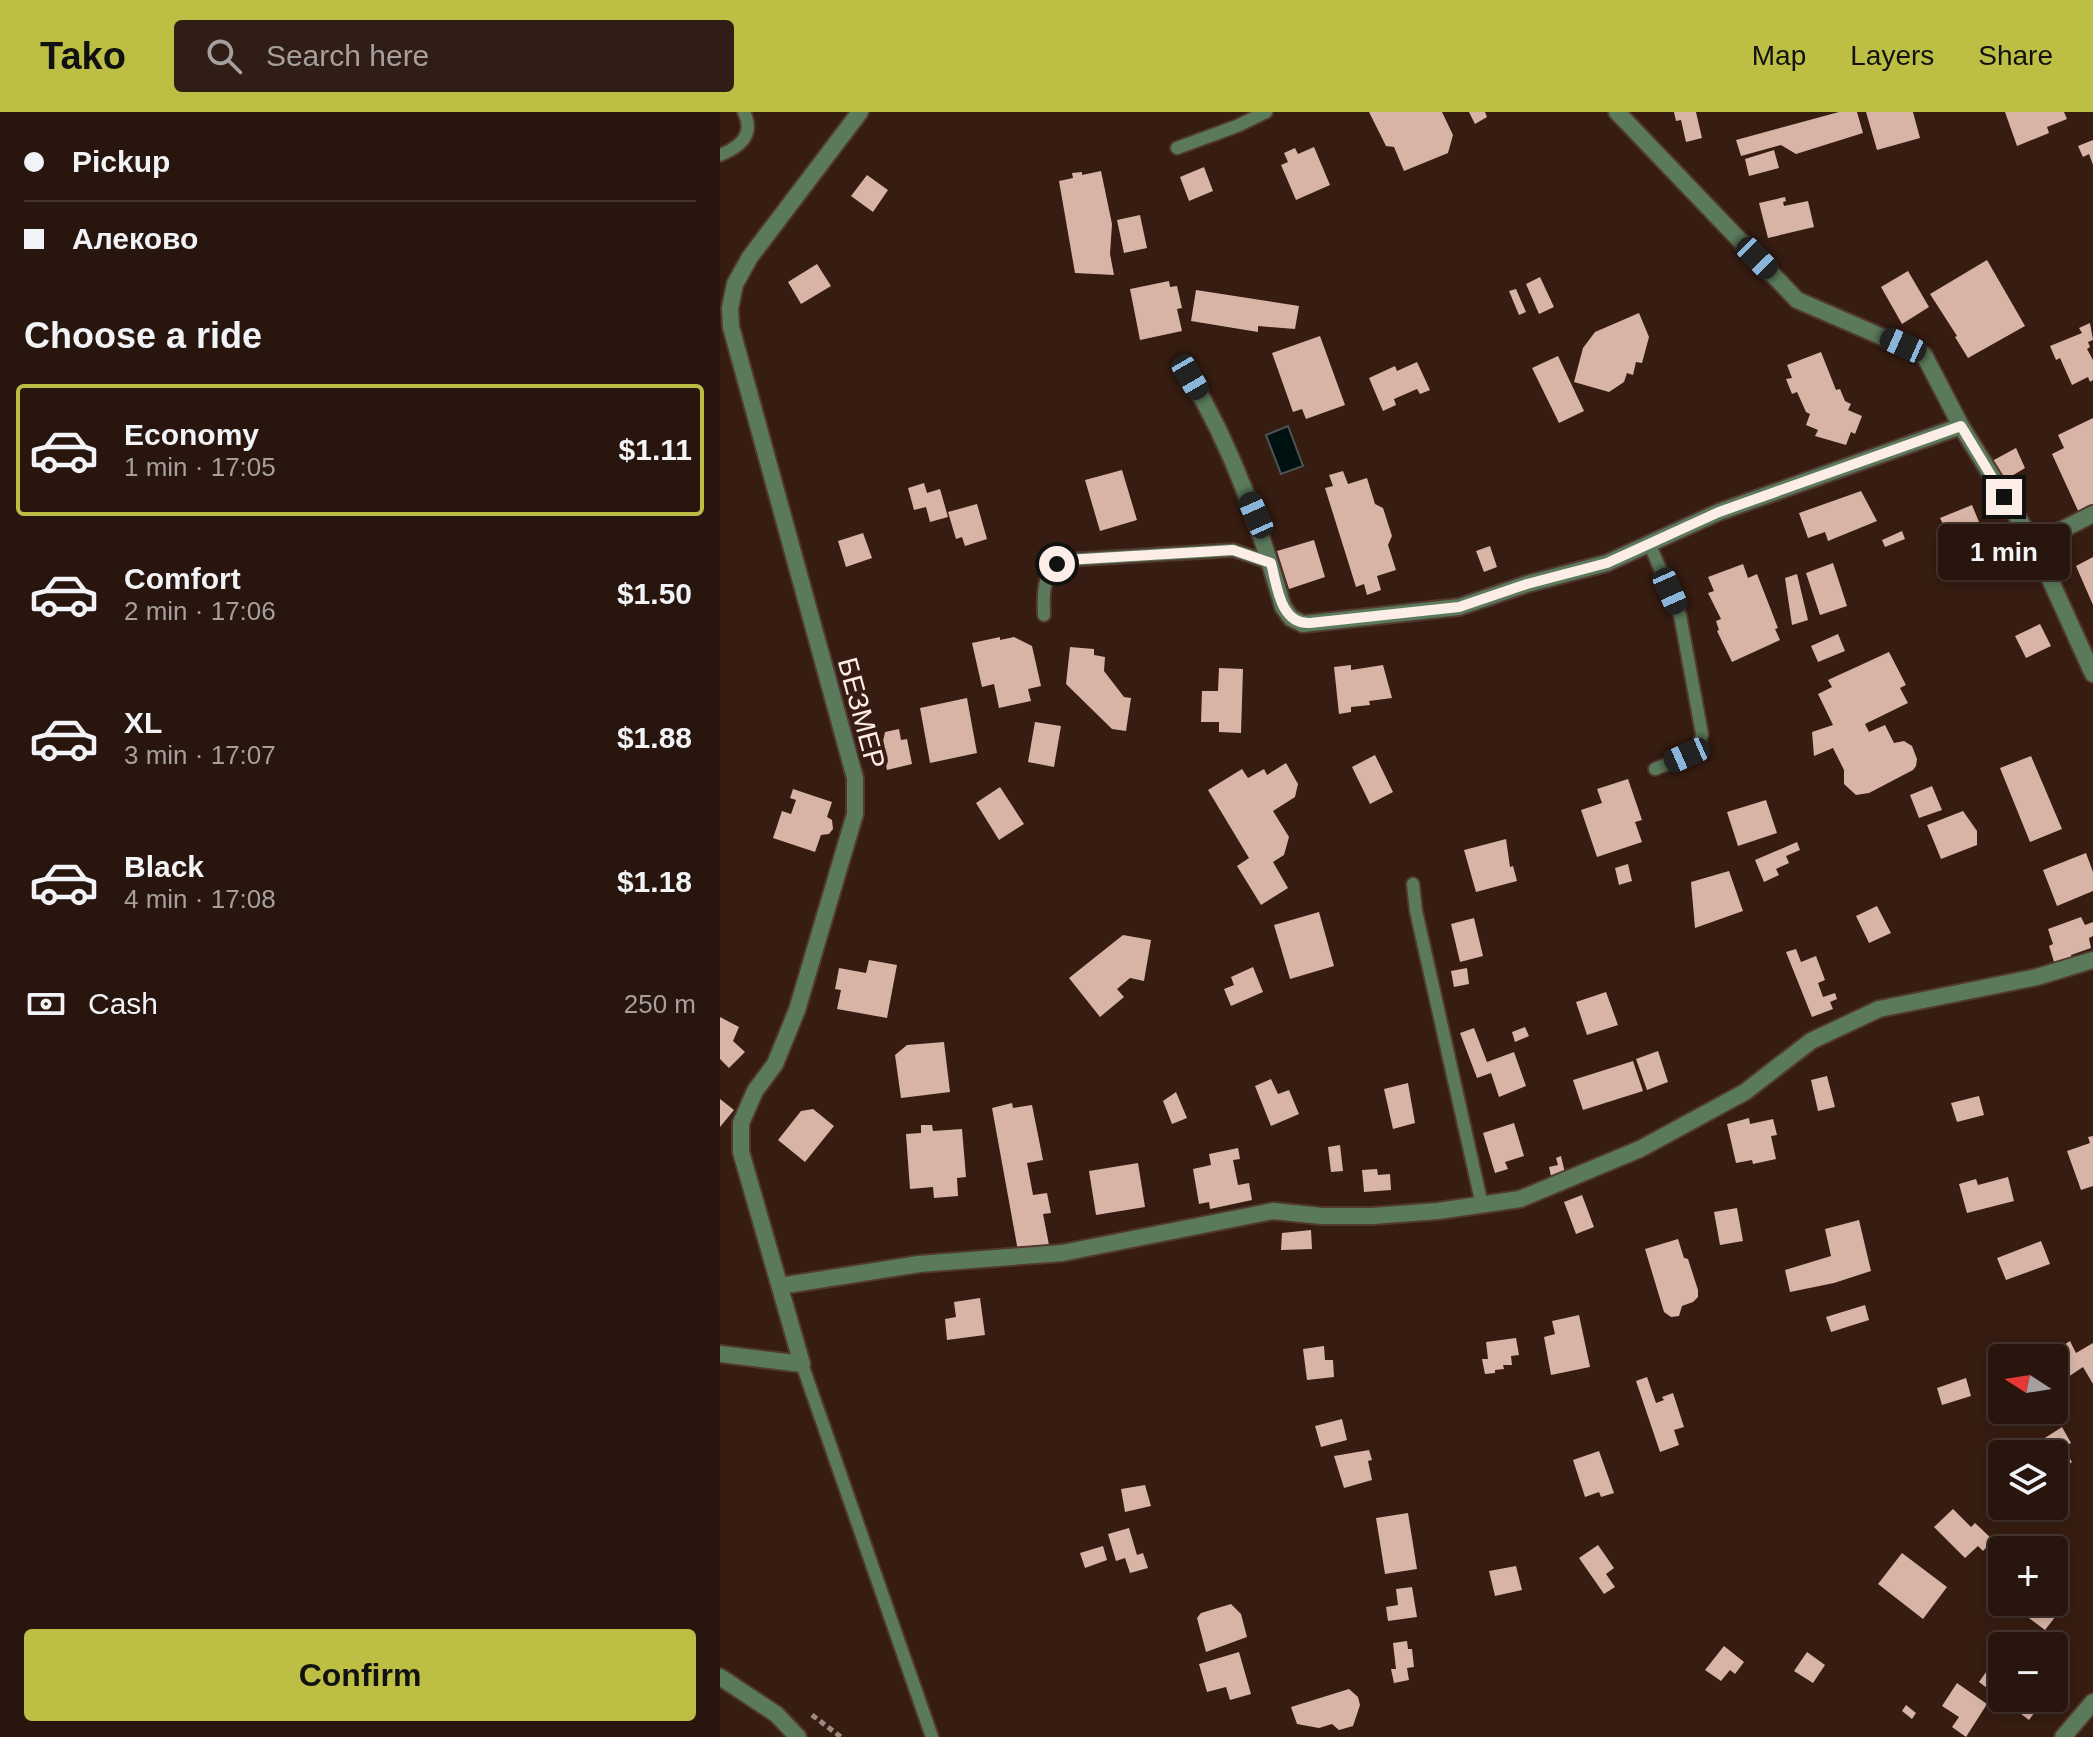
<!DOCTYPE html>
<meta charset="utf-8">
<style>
:root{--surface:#28150d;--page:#301e16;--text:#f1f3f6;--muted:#a59f9d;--line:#44342e;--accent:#bcbf44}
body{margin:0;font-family:Arial,sans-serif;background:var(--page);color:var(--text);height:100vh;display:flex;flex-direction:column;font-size:30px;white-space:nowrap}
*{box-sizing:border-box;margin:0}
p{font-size:26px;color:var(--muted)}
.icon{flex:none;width:44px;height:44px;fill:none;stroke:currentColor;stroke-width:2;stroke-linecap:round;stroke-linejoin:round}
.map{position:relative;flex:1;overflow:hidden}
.side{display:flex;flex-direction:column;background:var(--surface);width:720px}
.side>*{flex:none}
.top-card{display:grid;align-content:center;height:176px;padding:0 24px;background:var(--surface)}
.needle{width:52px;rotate:282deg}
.tools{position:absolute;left:1268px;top:1232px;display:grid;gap:16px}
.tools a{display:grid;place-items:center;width:80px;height:80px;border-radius:8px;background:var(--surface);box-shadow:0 4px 12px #0003,0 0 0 2px var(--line);font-size:40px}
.end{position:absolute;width:36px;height:36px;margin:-18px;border:10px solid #fcede7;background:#111;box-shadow:0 0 0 4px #111}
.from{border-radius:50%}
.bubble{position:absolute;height:56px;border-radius:8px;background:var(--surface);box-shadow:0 4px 12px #0003,0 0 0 2px var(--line);font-size:26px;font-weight:700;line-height:56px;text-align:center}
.car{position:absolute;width:24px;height:48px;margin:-24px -12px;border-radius:10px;box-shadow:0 0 6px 2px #0007;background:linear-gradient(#222 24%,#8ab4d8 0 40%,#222 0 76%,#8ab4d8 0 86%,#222 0)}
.top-card b{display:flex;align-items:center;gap:28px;height:76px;font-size:30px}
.top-card b+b{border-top:2px solid var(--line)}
.top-card i{width:20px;height:20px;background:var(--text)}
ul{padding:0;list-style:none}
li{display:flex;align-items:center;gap:24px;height:132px;margin:0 16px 12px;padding:0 8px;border:4px solid transparent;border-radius:8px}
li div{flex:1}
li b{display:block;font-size:30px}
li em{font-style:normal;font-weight:700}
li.selected{border-color:var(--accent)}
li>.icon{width:72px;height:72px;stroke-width:1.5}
h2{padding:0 24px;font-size:36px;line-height:96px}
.pay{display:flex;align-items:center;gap:20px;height:88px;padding:0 24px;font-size:30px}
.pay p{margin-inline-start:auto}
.button{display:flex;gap:16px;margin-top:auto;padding:16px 24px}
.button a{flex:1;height:92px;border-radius:8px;background:var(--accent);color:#111;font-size:32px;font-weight:700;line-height:92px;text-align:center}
header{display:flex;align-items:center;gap:48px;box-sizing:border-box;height:112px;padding:0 40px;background:var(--accent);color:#111}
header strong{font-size:38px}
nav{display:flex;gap:44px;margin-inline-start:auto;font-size:28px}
.search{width:560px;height:72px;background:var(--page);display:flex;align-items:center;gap:20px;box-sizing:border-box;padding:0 28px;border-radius:8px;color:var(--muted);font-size:30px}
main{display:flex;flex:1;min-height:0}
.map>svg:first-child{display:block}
</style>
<header>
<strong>Tako</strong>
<div class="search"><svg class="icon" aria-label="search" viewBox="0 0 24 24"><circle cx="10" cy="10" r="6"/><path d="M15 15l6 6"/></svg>Search here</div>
<nav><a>Map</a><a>Layers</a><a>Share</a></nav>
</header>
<main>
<section class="side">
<div class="top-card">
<b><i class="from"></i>Pickup</b>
<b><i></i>Алеково</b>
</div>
<h2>Choose a ride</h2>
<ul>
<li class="selected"><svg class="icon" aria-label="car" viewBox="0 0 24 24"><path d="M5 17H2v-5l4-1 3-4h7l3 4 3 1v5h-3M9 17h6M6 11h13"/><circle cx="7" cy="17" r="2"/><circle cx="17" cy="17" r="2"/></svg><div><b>Economy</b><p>1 min · 17:05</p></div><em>$1.11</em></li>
<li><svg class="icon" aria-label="car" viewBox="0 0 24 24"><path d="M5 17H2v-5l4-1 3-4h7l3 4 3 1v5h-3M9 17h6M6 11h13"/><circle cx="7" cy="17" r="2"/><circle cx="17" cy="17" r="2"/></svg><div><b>Comfort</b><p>2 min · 17:06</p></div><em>$1.50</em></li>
<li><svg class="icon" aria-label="car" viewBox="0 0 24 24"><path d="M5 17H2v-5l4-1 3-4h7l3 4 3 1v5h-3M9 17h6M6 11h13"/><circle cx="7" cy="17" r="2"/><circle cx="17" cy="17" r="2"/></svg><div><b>XL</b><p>3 min · 17:07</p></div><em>$1.88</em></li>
<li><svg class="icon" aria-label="car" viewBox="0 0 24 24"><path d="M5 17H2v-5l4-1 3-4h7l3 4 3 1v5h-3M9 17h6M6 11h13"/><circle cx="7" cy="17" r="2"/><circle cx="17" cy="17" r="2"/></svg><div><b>Black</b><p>4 min · 17:08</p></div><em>$1.18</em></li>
</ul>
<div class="pay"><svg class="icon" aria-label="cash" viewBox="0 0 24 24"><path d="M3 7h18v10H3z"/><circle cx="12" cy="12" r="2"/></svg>Cash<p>250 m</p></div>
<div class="button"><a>Confirm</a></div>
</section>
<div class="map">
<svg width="1373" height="1625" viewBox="0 0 1373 1625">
<rect width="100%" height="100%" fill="#361c11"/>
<!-- water -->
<path fill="#001112" stroke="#4c5352" stroke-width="2" d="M568,314L583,354L561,362L546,323Z"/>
<!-- building -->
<path fill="#d8b4a6" d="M649,0H722L733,23L728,41L684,59L674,35L666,34Z
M749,0H765L767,5L755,12Z
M954,0H976L982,26L966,30L961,8L956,9Z
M1119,0H1137L1143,21L1076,42L1061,33L1021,44L1016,28Z
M1146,0H1193L1200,26L1157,38Z
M1285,0H1344L1347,7L1327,15L1329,21L1297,34Z
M1373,28V53L1369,42L1363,45L1358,34Z
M594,35L610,73L576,88L561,53L568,50L564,41L575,36L578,42Z
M1054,38L1059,56L1029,64L1025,47Z
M484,55L493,79L469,89L460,65Z
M381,59L392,112L390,142L394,163L355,161L339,69L353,66L352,61L362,60V63Z
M147,63L168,78L153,100L131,84Z
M1065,85L1066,89L1063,90L1064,94L1088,89L1094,115L1048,126L1039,91Z
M420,103L427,136L404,141L397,108Z
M1267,148L1305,214L1248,246L1235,225L1237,224L1210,182Z
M97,152L111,174L81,192L68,170Z
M1188,159L1209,195L1182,212L1161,175Z
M820,165L834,195L819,202L806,172Z
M449,169L450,175L457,174L462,196L457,197L462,219L420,228L410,177Z
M796,177L806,200L799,203L789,179Z
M476,178L579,194L575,217L538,214V220L471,209Z
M919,201L929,225L922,251L916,250L913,263L907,261L904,270L889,280L854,270L863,236L875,220Z
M1370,211L1373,228L1368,230L1370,235L1367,237L1373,248V268L1370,270L1368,265L1352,273L1340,246L1336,248L1330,234L1362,221L1359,216Z
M600,224L625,293L586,307L582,297L573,300L552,241Z
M1101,240L1116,278L1120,277L1125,289L1131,292L1128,298L1142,304L1135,322L1131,320L1126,333L1095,324L1098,318L1086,313L1090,302L1086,300L1077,280L1072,282L1066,267L1072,266L1067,253Z
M838,244L864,299L839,311L812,256Z
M697,250L710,278L700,282L697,277L674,287L676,293L663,299L649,266L675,254L677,259Z
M1373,306V395L1360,403L1332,342L1344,336L1338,323Z
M1296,336L1305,356L1285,368L1272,349Z
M402,358L417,408L380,419L365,368Z
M623,359L628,372L647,366L655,392L663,396L672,424L668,433L676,458L657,464L661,478L647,483L644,472L636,475L605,376L613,374L609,363Z
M204,371L207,381L220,377L228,405L210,410L206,395L194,398L188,376Z
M1141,379L1157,409L1108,429L1105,420L1088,426L1079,401Z
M257,392L267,427L245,434L242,425L236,427L228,400Z
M1252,393L1259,410L1228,422L1220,406Z
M1182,419L1185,427L1165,435L1162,428Z
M143,421L152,446L126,455L118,429Z
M594,428L605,465L569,477L557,439Z
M770,434L777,455L764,460L756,439Z
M1373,445V493L1356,454Z
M1113,451L1127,494L1100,503L1086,461Z
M1023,452L1028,466L1037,462L1058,516L1055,517L1060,528L1012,550L997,519L999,518L996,509L1001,507L988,481L994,479L988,465Z
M1077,462L1088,508L1072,513L1065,466Z
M1320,512L1331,534L1306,546L1295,524Z
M1118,522L1125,539L1098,550L1091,534Z
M280,525V528L294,525L312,534L321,574L308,577L311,589L279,596L274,572L262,575L252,531Z
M350,535L374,537V543L385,545L384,559L404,585L411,586L406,619L392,617L346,572Z
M1169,540L1186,573L1180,576L1188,591L1145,612L1149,620L1165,613L1174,631L1184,629L1192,634L1197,647L1196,654L1193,658L1149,681L1136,683L1124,672V658L1113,636L1094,644L1092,620L1113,613L1098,582L1112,575L1108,568Z
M631,553V558L663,553L672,586L649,589L650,593L631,595V600L619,602L614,555Z
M499,556L523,557L521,621L499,620V610H481L482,579H498Z
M247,586L257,641L210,651L200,596Z
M315,610L341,614L334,655L308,650Z
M179,617L181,628L187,627L192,652L167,658L162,634L165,620Z
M655,643L673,680L650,692L632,655Z
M1311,644L1342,717L1310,730L1280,656Z
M566,651L578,672L575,685L553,699L569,725L564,743L553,750L568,776L541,793L517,754L529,746L488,678L522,657L528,666L544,657L547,663Z
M908,667L922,708L915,710L922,730L877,745L861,698L882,691L877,677Z
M1212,674L1222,698L1199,706L1190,683Z
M280,675L304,712L279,728L256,691Z
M73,677L112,690L107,705L112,708L113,717L109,722L101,723L95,740L53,726L62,699L71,702L76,688L70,686Z
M1046,688L1057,721L1018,734L1007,700Z
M1243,699L1257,719V733L1221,747L1207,713Z
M786,727L790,755L793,754L797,769L756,780L744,738Z
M1077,730L1080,738L1066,744L1069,751L1056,757L1059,763L1044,770L1035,748Z
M1366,741L1373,760V779L1337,794L1323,758Z
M908,752L912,769L899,773L895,756Z
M1009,759L1023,799L975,816L971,770Z
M1157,794L1171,821L1149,831L1136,804Z
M599,800L614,854L570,867L554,813Z
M1361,805L1365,813L1373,810V824L1369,826L1371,836L1351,843L1353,850L1336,856L1329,834L1333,832L1328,817Z
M754,806L763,844L740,850L731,812Z
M403,823L431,828L424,869L410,866L397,877L404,885L380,905L349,866Z
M1076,837L1081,850L1096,844L1105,868L1098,871L1103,885L1115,881L1117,887L1110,890L1113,897L1092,905L1066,840Z
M149,848L177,853L167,906L117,897L121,878L115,877L119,856L146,861Z
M533,855L543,880L511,894L504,877L514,873L511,865Z
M747,856L749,872L734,875L731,859Z
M886,880L898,913L867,923L856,890Z
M0,905L19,915L13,929L25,940L9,956L0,947Z
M805,915L809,924L795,930L792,920Z
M754,916L767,950L794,940L806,974L779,985L771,961L757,966L740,921Z
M224,930L230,980L181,986L175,943L187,933Z
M938,939L948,970L927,978L916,947Z
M913,949L923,979L863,998L853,968Z
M1107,964L1115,995L1098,999L1091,968Z
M551,967L558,982L569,978L579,1002L551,1014L535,974Z
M688,971L695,1011L673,1017L664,977Z
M456,980L467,1006L452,1012L443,989Z
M1259,984L1264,1003L1237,1010L1231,991Z
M0,987L14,998L0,1015Z
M292,991L293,996L312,993L323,1048L307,1051L313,1083L327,1081L331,1101L323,1102L329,1133L298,1139L272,996Z
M93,997L114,1014L85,1050L58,1028L81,999Z
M1029,1006L1030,1012L1053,1007L1057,1023L1051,1024L1056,1047L1033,1052L1032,1048L1016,1051L1007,1012Z
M794,1011L804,1044L785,1050L788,1057L775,1061L763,1021Z
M201,1013H212L213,1019L242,1017L246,1065L237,1066L238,1084L214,1086L213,1075L190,1077L186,1022L201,1021Z
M1373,1024V1074L1361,1078L1347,1039L1370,1031L1368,1025Z
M620,1033L623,1059L611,1060L608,1035Z
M518,1036L520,1047L513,1048L518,1073L529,1071L532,1088L490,1097L489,1090L479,1092L473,1057L491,1053L489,1042Z
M841,1044L845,1061L831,1064L829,1055L838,1053L836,1046Z
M418,1051L425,1095L376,1103L369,1059Z
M657,1057L658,1063L670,1062L671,1078L644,1080L642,1058Z
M1288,1065L1294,1089L1247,1101L1239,1072L1256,1067L1258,1073Z
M862,1083L874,1115L856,1122L844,1090Z
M1017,1096L1023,1129L1000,1133L994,1100Z
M1139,1108L1151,1159L1114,1171L1070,1180L1065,1158L1111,1144L1105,1117Z
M591,1118L592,1137L561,1138L562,1121Z
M958,1127L964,1146L968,1147L978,1178V1185L973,1190L962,1194L959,1204L951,1205L944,1200L925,1137Z
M1321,1129L1330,1152L1286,1168L1277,1146Z
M260,1186L265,1223L227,1228L225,1207L236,1205L234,1190Z
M1145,1193L1149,1208L1111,1220L1106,1205Z
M859,1203L870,1255L831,1263L824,1225L835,1222L832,1209Z
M796,1226L799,1243L791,1244L792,1253H783L784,1257L775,1258V1261L765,1262L762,1247H768L766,1230Z
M1350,1229L1356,1241L1373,1231V1272L1363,1255L1348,1265L1333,1240Z
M604,1234L605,1248H613L614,1265L587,1268L583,1237Z
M927,1265L936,1291L944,1288L942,1285L953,1281L964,1315L954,1318L959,1333L940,1340L916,1269Z
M1246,1266L1251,1284L1222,1293L1217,1276Z
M622,1307L627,1328L601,1335L595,1314Z
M1342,1315L1351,1331L1343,1336L1352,1350L1334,1362V1342H1300Z
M649,1338L652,1348L648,1349L652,1368L624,1376L614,1344Z
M879,1339L894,1381L881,1385L879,1380L865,1385L853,1348Z
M425,1373L431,1394L405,1400L401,1377Z
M1233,1397L1251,1415L1255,1411L1273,1428L1263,1439L1258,1434L1245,1446L1214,1415Z
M688,1401L697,1457L665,1462L656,1406Z
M409,1416L417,1443L423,1441L428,1456L410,1461L405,1446L396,1449L388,1422Z
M878,1433L894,1456L886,1462L895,1475L884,1482L859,1446Z
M383,1434L387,1448L365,1456L360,1441Z
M1182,1441L1227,1475L1203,1507L1158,1472Z
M796,1454L802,1478L775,1484L769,1459Z
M692,1475L697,1505L668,1509L666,1495L678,1493L676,1477Z
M1334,1482L1346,1491L1325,1518L1298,1498L1305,1490H1334Z
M511,1492L521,1502L527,1525L486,1540L477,1506L481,1501Z
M687,1529L688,1537H692L694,1555L687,1556L689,1568L674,1571L671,1557H676L673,1531Z
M1004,1534L1024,1550L1015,1562L1010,1558L1001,1569L985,1558Z
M519,1540L531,1582L510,1588L506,1575L487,1580L479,1552Z
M1087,1540L1105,1553L1093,1571L1074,1559Z
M1271,1553L1282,1561V1586H1319L1323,1589L1309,1608L1259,1570Z
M1237,1571L1267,1592L1246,1625L1232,1615L1239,1605L1222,1594Z
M629,1577L638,1585L640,1593L633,1614L619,1618L612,1612L599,1616L577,1612L571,1595Z
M1186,1593L1196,1601L1192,1607L1182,1599Z"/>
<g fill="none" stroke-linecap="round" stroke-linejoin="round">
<defs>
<path id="service" d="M457,36L517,14L546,0
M0,43C20,35 35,23 24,0
M929,431L960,503L982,622C979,644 953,649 935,657
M324,503C323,481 322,458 346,448L513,438L551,451
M693,772L696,799L762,1093
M82,1252L212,1625"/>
<path id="minor" d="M897,0L1077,188L1204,243L1241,314L1314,432L1373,562
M470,265C513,337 540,415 563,495L571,506L583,512L739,495L807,472L887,451L999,400L1241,314
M1314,432L1373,402
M60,1174L199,1152L342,1141L553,1099L602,1104H652L718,1099L800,1087L920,1037L1025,980L1091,929L1159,897L1317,865L1373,848
M0,1242L82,1252L21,1040V1011L35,979L55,952L77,898L135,702V666L11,215L10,196L15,172L30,145L140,0"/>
<path id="tertiary" d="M0,1565L56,1602L78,1625
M1343,1625L1373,1590"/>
</defs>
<!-- service casing -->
<use href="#service" stroke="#52392f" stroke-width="16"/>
<!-- minor casing -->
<use href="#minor" stroke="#52392f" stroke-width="20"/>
<!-- tertiary casing -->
<use href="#tertiary" stroke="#52392f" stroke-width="20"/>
<!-- path -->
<path stroke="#9e8a81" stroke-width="5" stroke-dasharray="6 4" stroke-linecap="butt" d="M92,1603L121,1625"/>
<!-- service -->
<use href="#service" stroke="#5b7a5b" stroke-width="12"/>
<!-- minor -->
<use href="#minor" stroke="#5b7a5b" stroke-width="16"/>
<!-- tertiary -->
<use href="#tertiary" stroke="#5b7a5b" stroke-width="16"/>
</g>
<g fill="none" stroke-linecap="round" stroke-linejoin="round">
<!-- route -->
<path stroke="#fcede7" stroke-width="10" d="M337,452L346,448L513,438L551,451C557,473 560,513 590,511L739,495L807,472L887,451L999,400L1241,314L1284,385"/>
</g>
<g text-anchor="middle" stroke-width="8" stroke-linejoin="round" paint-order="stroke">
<!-- street labels -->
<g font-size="28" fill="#fcede7" stroke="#361c11">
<text transform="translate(142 601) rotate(75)" y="10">БЕЗМЕР</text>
</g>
</g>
</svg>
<div class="tools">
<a><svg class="needle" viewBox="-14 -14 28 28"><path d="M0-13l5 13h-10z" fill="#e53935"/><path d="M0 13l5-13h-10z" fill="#a59f9d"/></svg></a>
<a><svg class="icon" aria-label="layers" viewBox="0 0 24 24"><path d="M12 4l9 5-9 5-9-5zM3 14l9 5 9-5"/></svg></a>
<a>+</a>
<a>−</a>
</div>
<i class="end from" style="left:337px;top:452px"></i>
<i class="end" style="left:1284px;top:385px"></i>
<div class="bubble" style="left:1218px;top:412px;width:132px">1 min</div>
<i class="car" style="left:1037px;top:146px;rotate:136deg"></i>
<i class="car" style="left:1183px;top:233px;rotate:294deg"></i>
<i class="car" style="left:470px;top:265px;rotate:150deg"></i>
<i class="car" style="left:536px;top:403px;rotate:336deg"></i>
<i class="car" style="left:950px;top:479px;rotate:156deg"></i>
<i class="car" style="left:967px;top:643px;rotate:246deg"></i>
</div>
</main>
